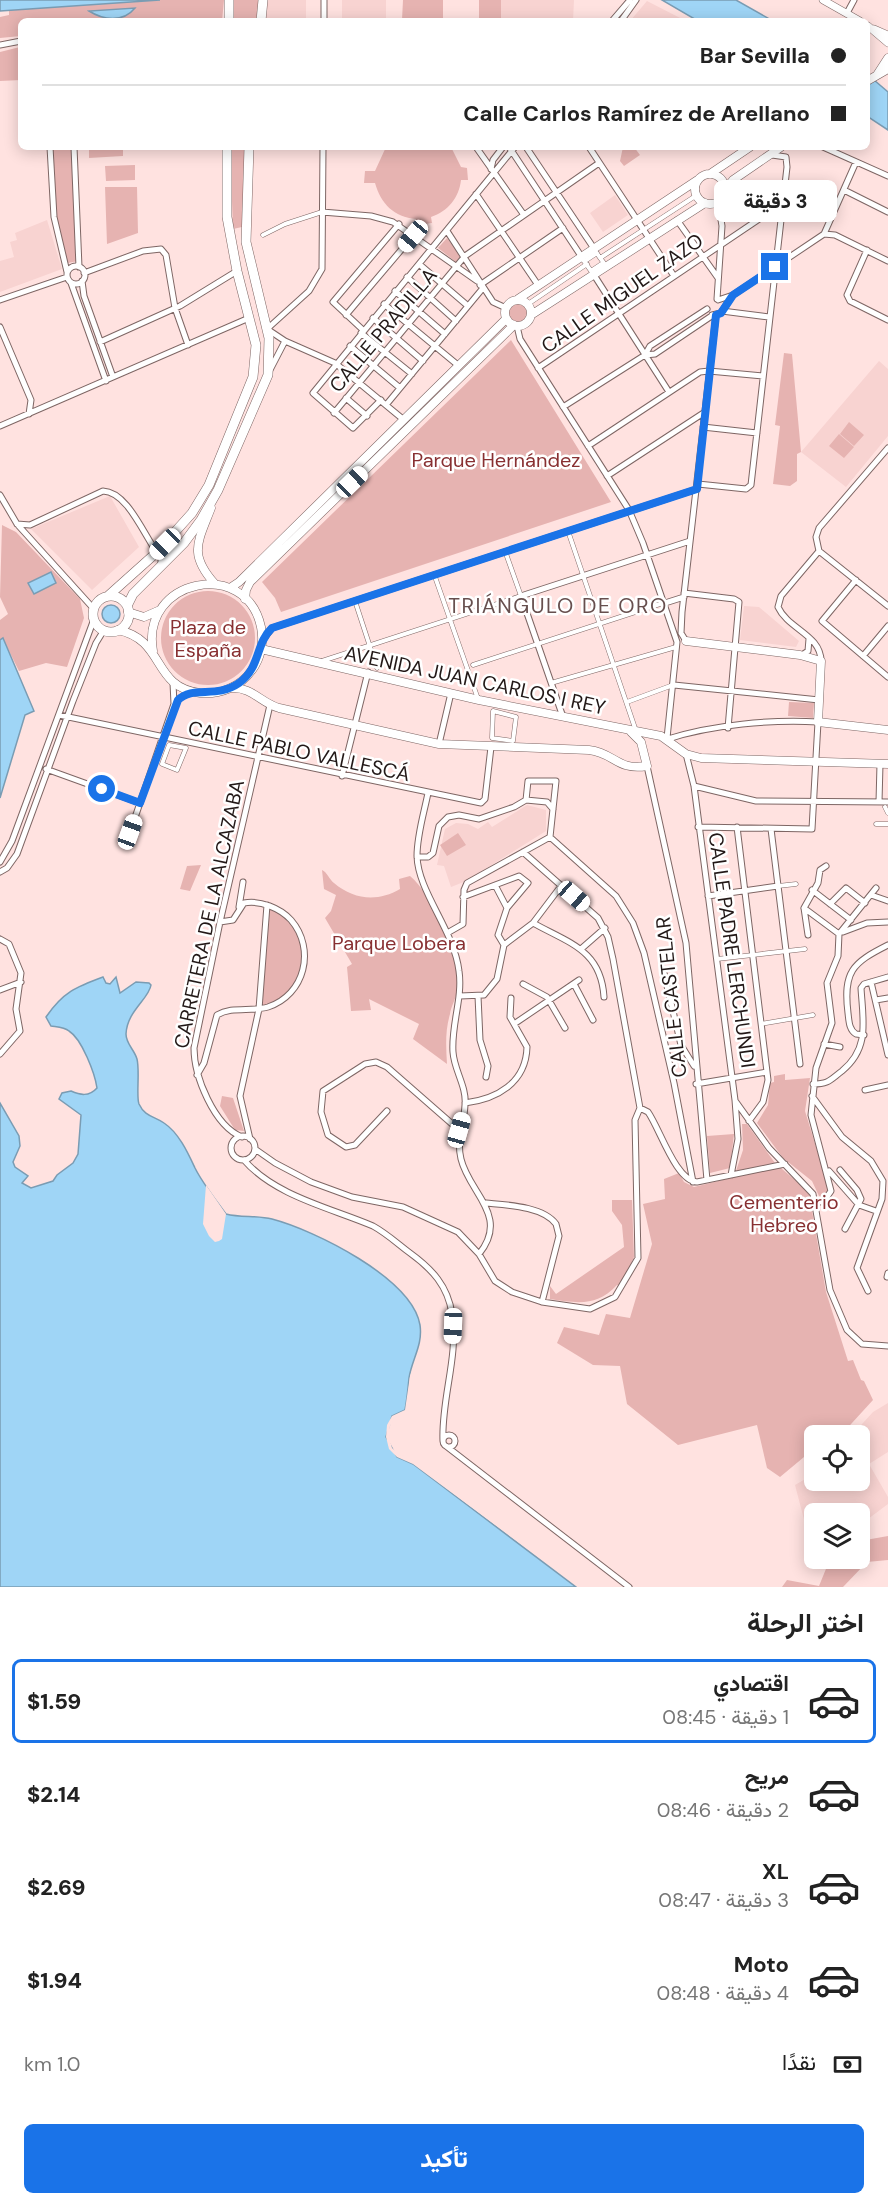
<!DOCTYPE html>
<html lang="ar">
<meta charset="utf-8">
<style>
:root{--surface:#fff;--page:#f2f2f2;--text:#222;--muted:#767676;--line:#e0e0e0;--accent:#1a73e8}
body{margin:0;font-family:"DM Sans",Vazirmatn,sans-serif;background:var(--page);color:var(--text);direction:rtl;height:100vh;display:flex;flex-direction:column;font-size:22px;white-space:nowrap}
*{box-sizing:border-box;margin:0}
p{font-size:20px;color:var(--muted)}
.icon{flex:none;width:33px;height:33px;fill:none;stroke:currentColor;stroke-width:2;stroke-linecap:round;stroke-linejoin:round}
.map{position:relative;height:1587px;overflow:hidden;direction:ltr}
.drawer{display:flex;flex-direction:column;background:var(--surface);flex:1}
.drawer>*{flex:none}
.hud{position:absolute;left:18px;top:18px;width:852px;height:132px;border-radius:9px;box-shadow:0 3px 15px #0003;direction:rtl;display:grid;align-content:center;height:132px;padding:0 24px;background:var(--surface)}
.controls{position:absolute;left:804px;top:1425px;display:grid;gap:12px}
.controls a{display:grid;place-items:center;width:66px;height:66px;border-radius:9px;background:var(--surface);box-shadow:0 3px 15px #0003;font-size:30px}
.end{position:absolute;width:27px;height:27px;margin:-14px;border:8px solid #1a73e8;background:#fff;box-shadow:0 0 0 3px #fff}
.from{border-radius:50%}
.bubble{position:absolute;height:42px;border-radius:9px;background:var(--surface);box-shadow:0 3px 15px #0003;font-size:20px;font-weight:800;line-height:42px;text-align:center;direction:rtl}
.car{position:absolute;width:18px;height:36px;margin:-18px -9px;border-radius:8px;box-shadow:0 0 4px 2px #0007;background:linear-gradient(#fff 24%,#345 0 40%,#fff 0 76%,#345 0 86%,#fff 0)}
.hud b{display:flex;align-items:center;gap:21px;height:57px;font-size:22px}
.hud b+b{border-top:2px solid var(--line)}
.hud i{width:15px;height:15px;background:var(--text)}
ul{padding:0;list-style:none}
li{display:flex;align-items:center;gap:18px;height:84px;margin:0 12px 9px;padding:0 12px;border:3px solid transparent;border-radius:9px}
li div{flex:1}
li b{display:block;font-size:22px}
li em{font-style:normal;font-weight:800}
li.current{border-color:var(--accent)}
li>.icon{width:54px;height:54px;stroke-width:1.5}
h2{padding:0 24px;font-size:27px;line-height:72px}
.pay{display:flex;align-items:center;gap:15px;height:66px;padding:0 24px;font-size:22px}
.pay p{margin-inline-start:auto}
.button{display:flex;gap:12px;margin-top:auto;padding:12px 24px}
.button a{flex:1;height:69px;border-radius:9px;background:var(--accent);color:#fff;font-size:24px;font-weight:800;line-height:69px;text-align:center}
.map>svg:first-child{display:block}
</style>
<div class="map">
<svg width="888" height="1587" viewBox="0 0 888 1587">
<rect width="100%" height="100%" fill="#ffe2e0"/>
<!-- built -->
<path fill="#f8d3d1" d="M266,0H306V21H263Z
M342,0H386V21H342Z
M479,0H574L573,21H479Z
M647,1L686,21H630Z
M615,195L628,215L603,232L590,213Z
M47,220L62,269L0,292V261L14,257L10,242L17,240L15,233Z
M879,361L888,369V436L846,487L801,452Z
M110,496L139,547L92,590L31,529Z
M744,606L759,607L799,641L796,647L740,640Z
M527,805L546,810V831L466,881L451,887L444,866L437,865L445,829L456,823L468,824L478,829L488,822L492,827Z
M888,1403V1452L869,1464L888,1497V1504L860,1525V1514H814L812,1550L795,1485L814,1474V1480H860V1436L852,1435L873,1412Z"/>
<!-- green -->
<path fill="#e6b3b1" d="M161,0H224L222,21H21V36L0,38V17L9,15V10Z
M234,0H259L256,21H233Z
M403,0H443V20H402Z
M479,0H501V19H479Z
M20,47L21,80L0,81V52Z
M53,147H71L78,261L68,263L57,225Z
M89,147H123V156L89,158Z
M230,147H246L242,227L233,229Z
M386,147H451L461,167L467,168L468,180H461C459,198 448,211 431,217L432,223L417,225L416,219C394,217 381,204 375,183H364L365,171H375Z
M623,147H634L640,155L624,166L620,161Z
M135,165V180L106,181L105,166Z
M105,187H137L138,233L107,244Z
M447,238L462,258L456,262L438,248Z
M508 313a10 10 0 1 1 20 0a10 10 0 1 1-20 0Z
M511,340L611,502L281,612L275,598L262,582Z
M784,353L792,354L801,452L797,454V481L790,486L773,484L780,426L775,425Z
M849,422L864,435L854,446L840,434Z
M839,434L854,447L844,458L829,446Z
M2,525L16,532L80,599L84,618L67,667L46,663L19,671L3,639L0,640V620L8,614L0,597Z
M161 638a47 47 0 1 1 94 0a47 47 0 1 1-94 0Z
M789,702L814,703L813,718L788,716Z
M458,833L466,845L447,856L440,845Z
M201,865L190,891L180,889L187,866Z
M322,870C327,872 329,879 334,883C354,900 378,902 400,889L399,879L410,876C434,896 463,960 457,992C455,1000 451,1007 450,1014C445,1031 446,1047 447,1064L413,1039L419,1024L369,999L371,1010L351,1011L347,967L352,964L325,918L331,911L336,895L324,889Z
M267,905L288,917L303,944L304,969L285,997L259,1009Z
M785,1074V1080L810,1078L805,1111L828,1186V1193L822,1198L819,1196L812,1181L783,1158L757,1123L768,1105L770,1083L774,1082V1076Z
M222,1096L233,1098L244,1131L235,1130L220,1106Z
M742,1124H747L775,1163L736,1171L743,1150Z
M734,1134L730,1168L710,1173L707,1136Z
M781,1168L809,1192L815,1203L811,1205L826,1292L848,1361L853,1360L861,1380L864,1381L873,1400L841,1435L814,1436V1452L804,1457L780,1477L767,1468L757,1425L678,1445L627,1404L620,1366L593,1365L557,1343L564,1327L599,1335L606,1314L630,1318L652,1244L643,1204L665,1199L664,1179L679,1173L684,1182L694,1187L759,1171Z
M612,1200H632L634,1257L621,1287L617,1285C597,1307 577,1303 550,1299V1286L556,1294L624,1247L622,1225L612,1211Z
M888,1536V1560L867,1562L843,1587H782L787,1580L819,1586L830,1559L860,1558V1541Z"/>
<!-- water -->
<path fill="#9fd5f6" stroke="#7a9cb3" stroke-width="1.5" d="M0,0H160L0,11Z
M662,0H736L773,21H698Z
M135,8C123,23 103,20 89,11Z
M867,74L888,92V130L867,116Z
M51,572L56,583L34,594L28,583Z
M102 614a9 9 0 1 1 18 0a9 9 0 1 1-18 0Z
M3,638L34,711L25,715L0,798V640Z
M103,977L106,983L110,984L116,977L120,993L136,982L149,983L151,985C149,999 127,1011 126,1034C126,1044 134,1049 137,1059C140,1071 136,1097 139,1104C145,1117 154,1116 164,1123C179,1133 188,1153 195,1168C203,1184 216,1200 226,1214C241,1218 257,1215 272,1219C314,1230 412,1278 420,1325C423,1345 412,1359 409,1378C408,1389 407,1399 405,1410L392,1416L386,1437L397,1457L413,1464L576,1587H0V1103L19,1136L20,1146L13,1162L15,1167L28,1176L22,1183L31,1188L53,1181L57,1175L73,1163L78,1154L81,1115L59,1099L62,1093L71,1091C80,1095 89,1097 97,1088C95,1074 82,1039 69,1031C64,1027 57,1027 51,1026L46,1017C63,992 76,987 103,977Z"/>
<!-- pier -->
<path fill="#ffe2e0" d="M206,1185L226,1214L222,1239L219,1241L215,1242L209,1236L203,1224Z
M420,1350L422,1352L412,1377L408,1411L395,1418L390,1426L389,1437L392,1448L399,1454L415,1461L579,1587L413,1464L397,1457L389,1449L386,1437L387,1425L392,1416L405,1410L410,1376Z"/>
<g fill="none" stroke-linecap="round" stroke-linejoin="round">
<defs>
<path id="pedestrian" d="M263,235L285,224L322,212
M593,248L606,266
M581,257L594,275
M600,258L697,195
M585,261L597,253
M591,271L603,263
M528,304L587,264
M568,531L636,731
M434,574L478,699
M355,601L377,668
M322,661L521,596L505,551
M473,665L663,603
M551,683L676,647
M627,702L673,685
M493,711L516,717L513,741L492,738Z
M169,745L186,748L177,770L162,764Z
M885,807L888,813
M876,824H888
M778,886L796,884
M717,959L805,949
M761,1024L813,1015"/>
<path id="minor" d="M324,0V21
M847,13L854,0
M612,21L630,0
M621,21L636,0
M0,45L21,41
M50,147L54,217L67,272
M74,147L79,267
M323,147L322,269L309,291L267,329L285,341L335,363L404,420
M476,147L524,215
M509,147L581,256
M526,147L593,247
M589,147L674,276
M823,147L888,176
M491,169L493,160L503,147
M844,190L888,212
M476,194L538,285
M322,212L371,216L393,222L477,281
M677,220L718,278
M447,231L493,302L506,308
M824,234L856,162
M824,234L835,235L888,261
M867,250L847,295L850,301L888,320
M419,264L468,306
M67 275a9 9 0 1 1 18 0a9 9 0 1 1-18 0Z
M84,273L143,251L161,249L166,255L175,308L188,345
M594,275L669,392
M407,277L456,321
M82,281L84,296L113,377
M71,283L106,381
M480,285L563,228
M395,291L445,334
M717,299L722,226L718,201
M0,300L67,277
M718,300L733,295L824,234
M384,304L459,366
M722,311L769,317
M346,315L413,236
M712,315L721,313L732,296
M373,318L423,361
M517,326L520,339L629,510L643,543L677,642L667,738
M0,327L31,400L29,414
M363,330L333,302L399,224
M361,333L412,374
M100,342L180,306L237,271
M350,346L400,388
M645,355L650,346L707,309
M538,368L783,203
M270,370L285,341
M346,398L367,416
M381,400L353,428L313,393L515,147
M386,405L483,288
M563,407L645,355L655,354L713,315
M334,413L465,256L599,163
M0,426L249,318
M703,427L757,433
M588,446L700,372L709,371L763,376
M607,476L705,412
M698,484L746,489L751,485L787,167L786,157L772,155
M0,495L17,524L93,608
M17,524L30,525L103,491C129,492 145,539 161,558V565
M819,551L781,596L778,607C788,629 821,635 821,661
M819,551L816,537L819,528L888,448
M819,551L888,606
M856,580L822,621L888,677
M684,593L734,599L739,602L728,728
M665,603L684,597
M262,641L272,628L278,626L697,489
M686,641L681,633L682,612L716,315
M802,655L808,651L809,639
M863,656L888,626
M674,685L819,700
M175,702L190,691
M59,715L481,803L485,799L491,747
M563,717L521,596L690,541
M668,739C711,725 773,719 818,722L812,829L698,827
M439,744L451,693
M686,754L694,786L735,1100L738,1139L731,1175
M647,766L686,943L707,1180
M46,769L140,803
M342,776L368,672
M694,786L756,801L888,802
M428,793C424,813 417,835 417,856C418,892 454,930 459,971C463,998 451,1025 453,1052C454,1070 467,1087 465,1105C464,1126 456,1137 461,1159C469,1193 510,1216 479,1254
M526,800L528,781H556L550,837
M879,802L880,764
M737,827L768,1080L763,1102L749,1121
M771,829L800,1064
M130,832L174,704L173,683
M550,837L616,896L633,923L644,953L674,1083L693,1182
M523,852L598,918L608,937L613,959L640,1108
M417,857H428L433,853L439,826L448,817L459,815L479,819L514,807L526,800L547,802L553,809
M0,862L12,841L94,619
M0,872L7,868L17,854L73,701L96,643L104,630
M495,885L507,908
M812,890L851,920
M871,895L888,901
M708,896L778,886
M463,897L519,876L528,883L507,908L498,935L504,945
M830,904L846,888L865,903
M239,907L243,882
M804,908L839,934
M533,923C569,943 601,950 604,997
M449,932L463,924L464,890L467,883L550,837
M843,932L867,923L888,922
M808,935L804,908L818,883L820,870L826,866
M0,939L9,944L21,973L16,1009L20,1031L0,1054
M581,949L605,928
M664,973L681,1045L694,1066
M871,982L888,1055
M523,984L547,997L565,1028
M574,984L593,1020
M0,990L21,982
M460,996L484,995L497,979L504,945L533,923L561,886
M478,996L480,1040L488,1066L486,1077
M876,1000L888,998
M514,1024L579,980
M864,1035L856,1034C849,1030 849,1021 848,1013C843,972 852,963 888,945
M824,1044L840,1047
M197,1075L204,1063L217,1015C232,1006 251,1012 268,1007C305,995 316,949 291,920C280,908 260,900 244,903L233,920L220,922
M696,1084L767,1072
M813,1084C829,1084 830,1080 842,1071C870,1048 863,1021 861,988L864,984L888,977
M865,1090L888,1085
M812,1096L842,1137L871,1161L883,1181L882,1199L857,1268L868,1291
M736,1102L769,1148L813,1194L830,1290L847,1330L862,1344L888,1346
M465,1103C497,1099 526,1083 527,1047L510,1017L511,998
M387,1111L355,1145L346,1147L328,1135L321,1112L323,1091L365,1064L376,1062L387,1067L459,1130
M231 1148a12 12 0 1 1 24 0a12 12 0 1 1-24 0Z
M242,1137C214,1126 194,1076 194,1048L220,922L270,705
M250,1139L240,1096L259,1009L267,905
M255,1149L275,1163L311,1182L352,1197L403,1207L458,1232L479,1254L495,1281L512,1292L542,1302L590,1309L615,1297L638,1258L635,1120L640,1108L648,1112C660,1129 676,1181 697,1182L785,1164
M244,1160C275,1196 331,1208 373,1226C386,1233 398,1244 410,1253C432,1269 448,1286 452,1314C459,1356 441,1399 443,1441
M840,1170L857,1190L861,1199L845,1229
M829,1171L859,1205L876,1211
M486,1203C506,1205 543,1206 556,1224L559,1236L542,1302
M815,1203L824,1201L831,1191L811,1115L816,1068L832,1023L827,983L838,956L839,934L876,888
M887,1277L888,1273
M443 1441a6 6 0 1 1 12 0a6 6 0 1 1-12 0Z
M446,1446L629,1587"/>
<path id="tertiary" d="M823,0L860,21
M868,26L888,43
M874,29L888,35"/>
<path id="secondary" d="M877,75L888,58
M867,81L888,69
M710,174L750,147
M695 189a15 15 0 1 1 30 0a15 15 0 1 1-30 0Z
M725,190L733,180L781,147
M518,299L699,179
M505 313a13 13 0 1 1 26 0a13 13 0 1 1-26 0Z
M531,315L705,203
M211,508C198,542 188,554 215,584
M230,588L239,582L506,319
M245,599L246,590L250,582L514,325
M128,612L144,617L160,610
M118,630C166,640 151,687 200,693C220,695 240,687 252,670C261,658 264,642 261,627C246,557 140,579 153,651
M686,641L800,655L821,661L818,722L888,730
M261,649L479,700L661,736L686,754L701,758L888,764
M232,688C252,687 261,703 279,708L439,744L589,750C615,753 617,771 647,766L641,742L631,732"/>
<path id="primary" d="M229,0V21
M261,21L263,0
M108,596L156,553L192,513L209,485L253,377L256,345L237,271L227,217V147
M93 614a18 18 0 1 1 36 0a18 18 0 1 1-36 0Z
M127,606L133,594L184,543L201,520L218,490L268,375L269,338L246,242L249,147"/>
</defs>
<!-- pedestrian casing -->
<use href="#pedestrian" stroke="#7e6664" stroke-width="5"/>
<!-- minor casing -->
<use href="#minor" stroke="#7e6664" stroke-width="7"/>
<!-- tertiary casing -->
<use href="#tertiary" stroke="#7e6664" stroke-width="8"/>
<!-- secondary casing -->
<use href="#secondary" stroke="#7e6664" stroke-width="9"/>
<!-- primary casing -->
<use href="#primary" stroke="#7e6664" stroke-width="10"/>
<!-- pedestrian -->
<use href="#pedestrian" stroke="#fff" stroke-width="4"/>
<!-- minor -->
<use href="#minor" stroke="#fff" stroke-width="5"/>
<!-- tertiary -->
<use href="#tertiary" stroke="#fff" stroke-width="7"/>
<!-- secondary -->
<use href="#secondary" stroke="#fff" stroke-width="8"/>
<!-- primary -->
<use href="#primary" stroke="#fff" stroke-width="9"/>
</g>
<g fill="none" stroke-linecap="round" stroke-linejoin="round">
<!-- route -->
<path stroke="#1a73e8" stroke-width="8" d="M102,789L140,803L178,700C193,685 216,699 239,683C261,667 255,644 272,628L697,489L716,315L721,313L733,295L775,267"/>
</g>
<g text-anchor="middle" stroke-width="5" stroke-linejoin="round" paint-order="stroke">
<!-- street labels -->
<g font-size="20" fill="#221817" stroke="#fff">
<text transform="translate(622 293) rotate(-35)" y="7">CALLE MIGUEL ZAZO</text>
<text transform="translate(383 330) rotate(-50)" y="7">CALLE PRADILLA</text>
<text transform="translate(475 680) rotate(12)" y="7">AVENIDA JUAN CARLOS I REY</text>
<text transform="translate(299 751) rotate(12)" y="7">CALLE PABLO VALLESCÁ</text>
<text transform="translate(209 914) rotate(-78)" y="7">CARRETERA DE LA ALCAZABA</text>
<text transform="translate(732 950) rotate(82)" y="7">CALLE PADRE LERCHUNDI</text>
<text transform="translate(671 997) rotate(-96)" y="7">CALLE CASTELAR</text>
</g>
<!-- park labels -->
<g font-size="20" fill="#883032" stroke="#fff">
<text x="496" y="467">Parque Hernández</text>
<text x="208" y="634">Plaza de<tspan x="208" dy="23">España</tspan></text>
<text x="399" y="950">Parque Lobera</text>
<text x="784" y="1209">Cementerio<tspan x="784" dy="23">Hebreo</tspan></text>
</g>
<!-- neighbourhood labels -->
<g font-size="21" letter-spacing="1.5" fill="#674f4e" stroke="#fff">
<text x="558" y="613">TRIÁNGULO DE ORO</text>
</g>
</g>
</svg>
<div class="controls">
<a><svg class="icon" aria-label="locate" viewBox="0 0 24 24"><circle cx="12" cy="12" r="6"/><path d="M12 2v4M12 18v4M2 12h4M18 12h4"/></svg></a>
<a><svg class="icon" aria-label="layers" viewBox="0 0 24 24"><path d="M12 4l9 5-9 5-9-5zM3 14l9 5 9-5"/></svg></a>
</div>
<i class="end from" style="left:102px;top:789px"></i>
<i class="end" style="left:775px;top:267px"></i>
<div class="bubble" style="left:714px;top:180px;width:123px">3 دقيقة</div>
<i class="car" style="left:413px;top:236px;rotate:220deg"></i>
<i class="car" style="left:352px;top:482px;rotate:46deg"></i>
<i class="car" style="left:165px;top:544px;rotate:225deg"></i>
<i class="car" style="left:130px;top:832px;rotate:20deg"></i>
<i class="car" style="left:574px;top:896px;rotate:131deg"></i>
<i class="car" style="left:459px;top:1130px;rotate:16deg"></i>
<i class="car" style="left:453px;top:1326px;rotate:182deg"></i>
<div class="hud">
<b><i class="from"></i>Bar Sevilla</b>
<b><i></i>Calle Carlos Ramírez de Arellano</b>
</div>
</div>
<section class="drawer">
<h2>اختر الرحلة</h2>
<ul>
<li class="current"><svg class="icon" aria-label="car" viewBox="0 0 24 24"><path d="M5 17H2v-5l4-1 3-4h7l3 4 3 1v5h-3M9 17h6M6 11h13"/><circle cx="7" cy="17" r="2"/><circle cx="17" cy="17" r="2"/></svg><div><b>اقتصادي</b><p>1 دقيقة · 08:45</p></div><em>$1.59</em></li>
<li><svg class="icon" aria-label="car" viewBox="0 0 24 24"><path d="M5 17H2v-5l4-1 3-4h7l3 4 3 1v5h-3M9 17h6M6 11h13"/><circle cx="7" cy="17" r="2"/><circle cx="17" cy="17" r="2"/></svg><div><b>مريح</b><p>2 دقيقة · 08:46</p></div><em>$2.14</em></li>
<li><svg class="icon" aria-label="car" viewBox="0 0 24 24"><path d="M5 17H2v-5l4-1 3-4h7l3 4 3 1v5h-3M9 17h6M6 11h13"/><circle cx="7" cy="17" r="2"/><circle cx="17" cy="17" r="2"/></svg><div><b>XL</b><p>3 دقيقة · 08:47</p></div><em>$2.69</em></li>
<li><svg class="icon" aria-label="car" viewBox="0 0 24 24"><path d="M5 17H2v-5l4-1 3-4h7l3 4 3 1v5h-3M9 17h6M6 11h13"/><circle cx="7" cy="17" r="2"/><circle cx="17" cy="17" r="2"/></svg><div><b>Moto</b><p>4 دقيقة · 08:48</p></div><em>$1.94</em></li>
</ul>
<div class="pay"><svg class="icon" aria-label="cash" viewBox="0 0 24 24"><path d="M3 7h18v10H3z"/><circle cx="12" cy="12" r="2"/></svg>نقدًا<p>1.0 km</p></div>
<div class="button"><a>تأكيد</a></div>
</section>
